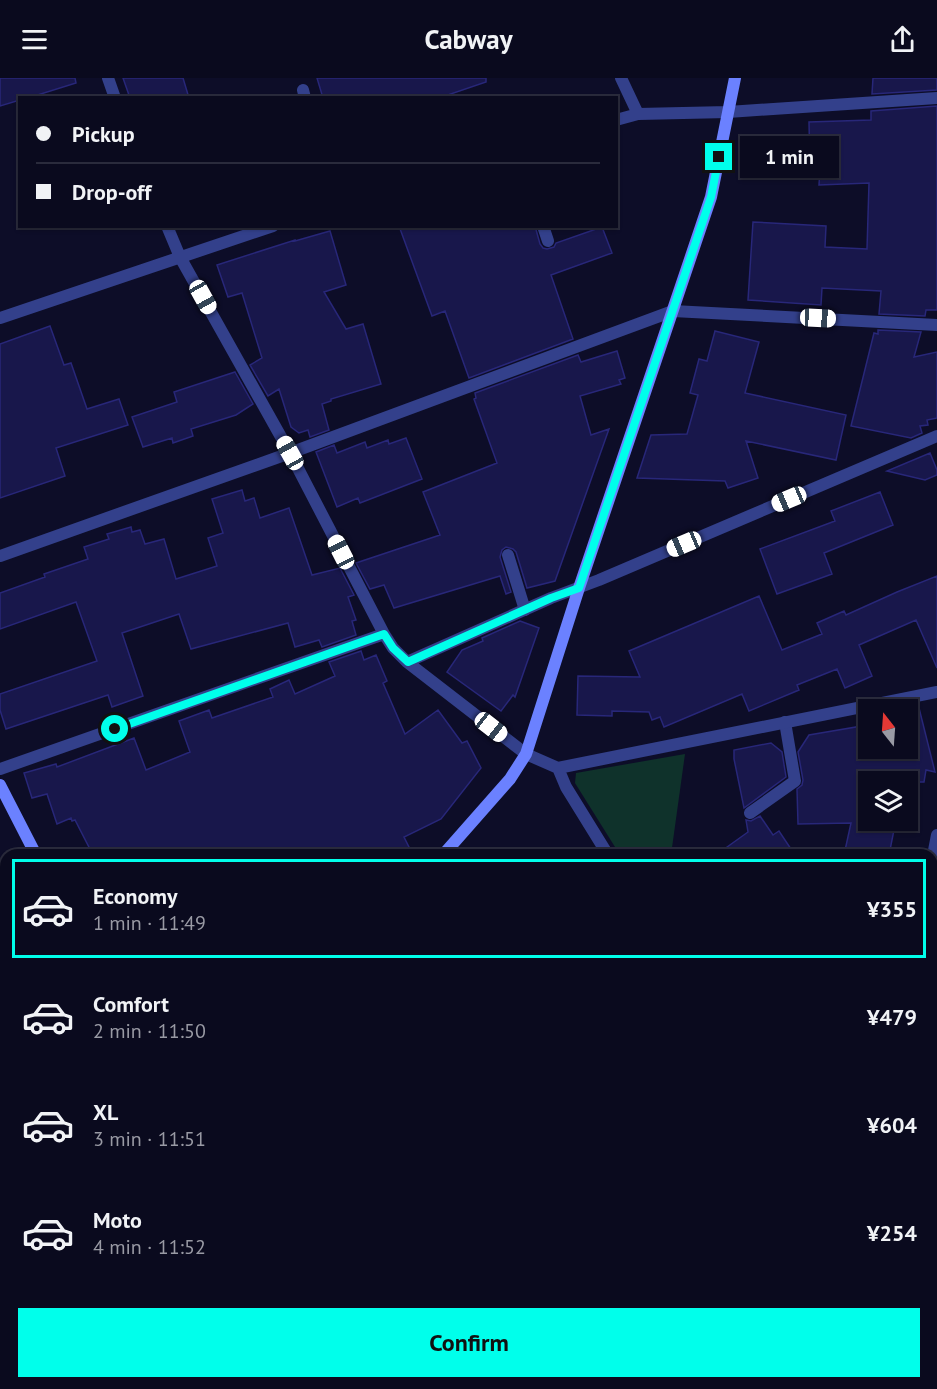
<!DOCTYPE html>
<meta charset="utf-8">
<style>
:root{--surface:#0a0a1e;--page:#18182b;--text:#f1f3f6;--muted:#999aa4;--line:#2a2b3c;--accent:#00ffeb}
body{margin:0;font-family:"PT Sans",sans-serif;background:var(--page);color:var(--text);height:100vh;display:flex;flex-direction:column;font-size:22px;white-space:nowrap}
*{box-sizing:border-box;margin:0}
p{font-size:20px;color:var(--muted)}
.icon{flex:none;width:33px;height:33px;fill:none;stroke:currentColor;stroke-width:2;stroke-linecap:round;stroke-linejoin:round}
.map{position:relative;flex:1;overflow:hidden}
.side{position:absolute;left:0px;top:771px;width:938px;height:540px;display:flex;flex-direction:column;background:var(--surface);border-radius:18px 18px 0 0;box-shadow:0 2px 4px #0004,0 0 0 2px var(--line)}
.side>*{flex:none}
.top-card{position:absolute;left:18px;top:18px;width:600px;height:132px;border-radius:0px;box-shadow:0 2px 4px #0004,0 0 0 2px var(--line);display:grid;align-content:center;height:132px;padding:0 18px;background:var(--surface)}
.needle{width:39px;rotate:343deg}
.fabs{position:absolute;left:858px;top:621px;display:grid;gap:12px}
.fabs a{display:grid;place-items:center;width:60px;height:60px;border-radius:0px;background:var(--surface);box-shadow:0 2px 4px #0004,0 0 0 2px var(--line);font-size:30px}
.end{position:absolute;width:27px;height:27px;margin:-14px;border:8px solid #00ffeb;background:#111;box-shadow:0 0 0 3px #111}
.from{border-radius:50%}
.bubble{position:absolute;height:42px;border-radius:0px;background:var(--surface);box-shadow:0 2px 4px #0004,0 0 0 2px var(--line);font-size:20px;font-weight:700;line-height:42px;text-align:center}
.car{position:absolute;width:18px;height:36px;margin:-18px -9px;border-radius:8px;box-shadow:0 0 4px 2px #0007;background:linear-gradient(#fff 24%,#345 0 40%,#fff 0 76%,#345 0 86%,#fff 0)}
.top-card b{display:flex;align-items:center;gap:21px;height:57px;font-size:22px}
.top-card b+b{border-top:2px solid var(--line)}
.top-card i{width:15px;height:15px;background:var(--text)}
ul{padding:10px 0 0;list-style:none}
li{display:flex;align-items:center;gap:18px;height:99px;margin:0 12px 9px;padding:0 6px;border:3px solid transparent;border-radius:0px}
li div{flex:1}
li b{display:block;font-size:22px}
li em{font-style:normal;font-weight:700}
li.on{border-color:var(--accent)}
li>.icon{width:54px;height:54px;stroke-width:1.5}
.button{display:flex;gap:12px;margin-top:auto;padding:12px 18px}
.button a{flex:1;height:69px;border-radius:0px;background:var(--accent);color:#111;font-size:24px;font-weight:700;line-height:69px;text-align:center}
header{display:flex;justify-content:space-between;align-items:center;height:78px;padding:0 18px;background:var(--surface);font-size:27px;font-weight:700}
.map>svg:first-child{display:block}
</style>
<header><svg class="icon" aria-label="menu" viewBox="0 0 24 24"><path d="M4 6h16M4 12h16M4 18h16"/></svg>Cabway<svg class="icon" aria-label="share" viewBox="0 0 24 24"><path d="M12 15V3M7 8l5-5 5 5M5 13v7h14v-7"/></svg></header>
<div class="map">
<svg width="937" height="1311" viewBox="0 0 937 1311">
<rect width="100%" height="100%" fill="#0d0d28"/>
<!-- green -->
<path fill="#0f322b" d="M685,676L671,777H620L575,705L576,695Z"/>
<!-- building -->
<path fill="#18174b" stroke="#282779" stroke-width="1.5" d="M0,0H75L76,5L28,20H20V22L0,28Z
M123,0H183L189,20H130Z
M317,0H486V4L439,20H323Z
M873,0H937V12L872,16Z
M937,28V232H926L925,238L879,236L881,213L822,210L821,227L748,222L753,144L826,148L825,169L867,171L869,105L819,107L820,91L810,92L809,44L871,42V33Z
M399,148H535L540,166L543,170L547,171L554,169L556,165L602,149L612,175L551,197L573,261L469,300L445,233L432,238Z
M330,153L346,207L324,214L346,251L363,246L381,306L331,321V323L322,326L329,352L310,359L308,352L299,355L291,349L279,311L268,318L250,287L262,280L242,215L228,219L217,187L295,162V163Z
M50,248L64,287L71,285L87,331L119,321L128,347L56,370L65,398L0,420V266Z
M878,252L921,254L914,279L937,274V340L927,342L928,347L920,348L922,355L911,360L851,348L874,255L878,256Z
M715,253L759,264L745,315L846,337L836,382L746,363L758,400L728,410L725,403L637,400L651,357L687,356L698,317L690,315L699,281L707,283Z
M617,273L625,300L619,302L621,306L580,318L591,357L609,351L555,503L527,510L516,474L513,471L506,469L502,472L500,479L511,514L506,516L500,498L394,530L384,507L370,511L356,485L440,457L423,414L497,385L474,321L476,320L475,315L578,277L581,284Z
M235,294L253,326L236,337L191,351L193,358L173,365L172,360L143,369L132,339L177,324L174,314Z
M406,360L422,401L360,425L358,420L337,429L316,374L334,367L337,375L365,364L367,370L388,362L389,366Z
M930,375L937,392V397L925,402L887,393Z
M242,412L245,423L254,420L260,440L289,430L312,497L340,490L354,517L348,519L356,542L352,543L356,557L322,569L319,562L295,569L288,545L191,571L179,536L122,555L143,618L112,629L108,617L6,651L0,632V616L97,583L76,524L0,551V515L45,499L44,496L88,481L84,469L109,461L107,456L131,449L132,454L140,452L145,466L164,461L176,501L217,488L208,460L223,455L212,421Z
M880,414L893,447L824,475L832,496L777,516L760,471L835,443L831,433Z
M937,498V590L916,542L859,567L872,598L845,610L837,591L797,607L799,612L749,633L742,616L664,649L660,639L652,642L649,634L612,633V638L577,637L578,598L640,599L629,573L759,518L782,572L822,556L817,545L844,533L846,537L897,514Z
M520,543L539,550L515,619L513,617L501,633L447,594L462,572L483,563L482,560Z
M361,573L364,582L376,577L387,603L383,605L405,656L438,632L462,665L467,663L481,690L441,741L404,759L413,777H93L75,742L72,743L71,740L57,746L47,716L32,720L24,695L56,686L57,689L134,660L146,692L190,674L179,643L209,632L212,640L273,619L270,611L289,602L295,616L335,598L329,584Z
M918,626L935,694L926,692L924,704H868V742H896L889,777H844L851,745L798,746L797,711L802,707L803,702L798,674L809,657L868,647V670L908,672V628Z
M771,665L782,674L786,699L744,730L734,681V672Z
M760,738L773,757L779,753L795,777H716L748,754L746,742L751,743Z"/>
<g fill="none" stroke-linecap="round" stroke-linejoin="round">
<!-- lane -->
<path stroke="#33408b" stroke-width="12" d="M303,12L305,20
M543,148L548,163
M508,477L525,532
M750,735L795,703L785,644"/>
<!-- street -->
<path stroke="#33408b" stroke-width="12" d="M108,0L115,20
M621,0L638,36
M616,42L638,36L728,34L937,20
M167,148L180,179L290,375L384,556L393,570L407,584L526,676L558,690L937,614
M0,240L273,148
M0,478L290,375L673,233L937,247
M407,584L551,520L599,502L937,358
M558,690L566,709L608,777
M0,691L384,556
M932,783L937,757
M0,923L6,921
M419,1311L420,1305
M818,1311L820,1305"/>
<!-- secondary -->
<path stroke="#6b81ff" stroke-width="12" d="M0,707L36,777
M443,777L510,701L526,676L579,510L711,119L735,0
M196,1311L197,1305"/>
</g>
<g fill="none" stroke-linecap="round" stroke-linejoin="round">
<!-- route -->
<path stroke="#00ffeb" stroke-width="8" d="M115,651L384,556L393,570L408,584L551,520L579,510L711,119L719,79"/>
</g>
</svg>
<div class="fabs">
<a><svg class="needle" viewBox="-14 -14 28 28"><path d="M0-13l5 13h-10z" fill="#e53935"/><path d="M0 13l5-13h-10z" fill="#999aa4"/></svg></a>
<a><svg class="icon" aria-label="layers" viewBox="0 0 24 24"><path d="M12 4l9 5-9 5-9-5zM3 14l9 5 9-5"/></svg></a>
</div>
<i class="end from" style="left:115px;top:651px"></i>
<i class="end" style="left:719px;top:79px"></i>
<div class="bubble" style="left:740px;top:58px;width:99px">1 min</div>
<i class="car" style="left:203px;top:219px;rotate:151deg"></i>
<i class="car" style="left:818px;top:240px;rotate:93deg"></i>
<i class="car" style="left:290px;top:375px;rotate:331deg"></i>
<i class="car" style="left:789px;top:421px;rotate:247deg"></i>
<i class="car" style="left:684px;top:466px;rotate:247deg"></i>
<i class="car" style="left:341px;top:474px;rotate:333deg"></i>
<i class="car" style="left:491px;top:649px;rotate:128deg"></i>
<div class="top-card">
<b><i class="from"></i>Pickup</b>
<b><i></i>Drop-off</b>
</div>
<section class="side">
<ul>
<li class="on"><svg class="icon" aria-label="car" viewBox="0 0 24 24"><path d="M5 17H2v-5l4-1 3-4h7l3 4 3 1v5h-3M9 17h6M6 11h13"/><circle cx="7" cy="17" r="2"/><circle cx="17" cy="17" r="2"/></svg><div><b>Economy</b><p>1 min · 11:49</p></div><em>¥355</em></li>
<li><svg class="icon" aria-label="car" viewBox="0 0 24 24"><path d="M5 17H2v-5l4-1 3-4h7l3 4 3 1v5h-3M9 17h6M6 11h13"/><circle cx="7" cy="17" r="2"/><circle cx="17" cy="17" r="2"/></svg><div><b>Comfort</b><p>2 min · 11:50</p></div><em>¥479</em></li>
<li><svg class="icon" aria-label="car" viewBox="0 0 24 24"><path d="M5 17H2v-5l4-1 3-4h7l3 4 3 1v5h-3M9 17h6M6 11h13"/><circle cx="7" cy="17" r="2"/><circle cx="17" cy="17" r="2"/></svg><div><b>XL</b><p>3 min · 11:51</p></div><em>¥604</em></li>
<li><svg class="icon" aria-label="car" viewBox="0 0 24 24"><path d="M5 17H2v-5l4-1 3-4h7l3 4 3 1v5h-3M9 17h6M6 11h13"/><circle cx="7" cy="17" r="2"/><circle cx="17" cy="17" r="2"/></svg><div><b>Moto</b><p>4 min · 11:52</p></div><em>¥254</em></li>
</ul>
<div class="button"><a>Confirm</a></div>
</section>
</div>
